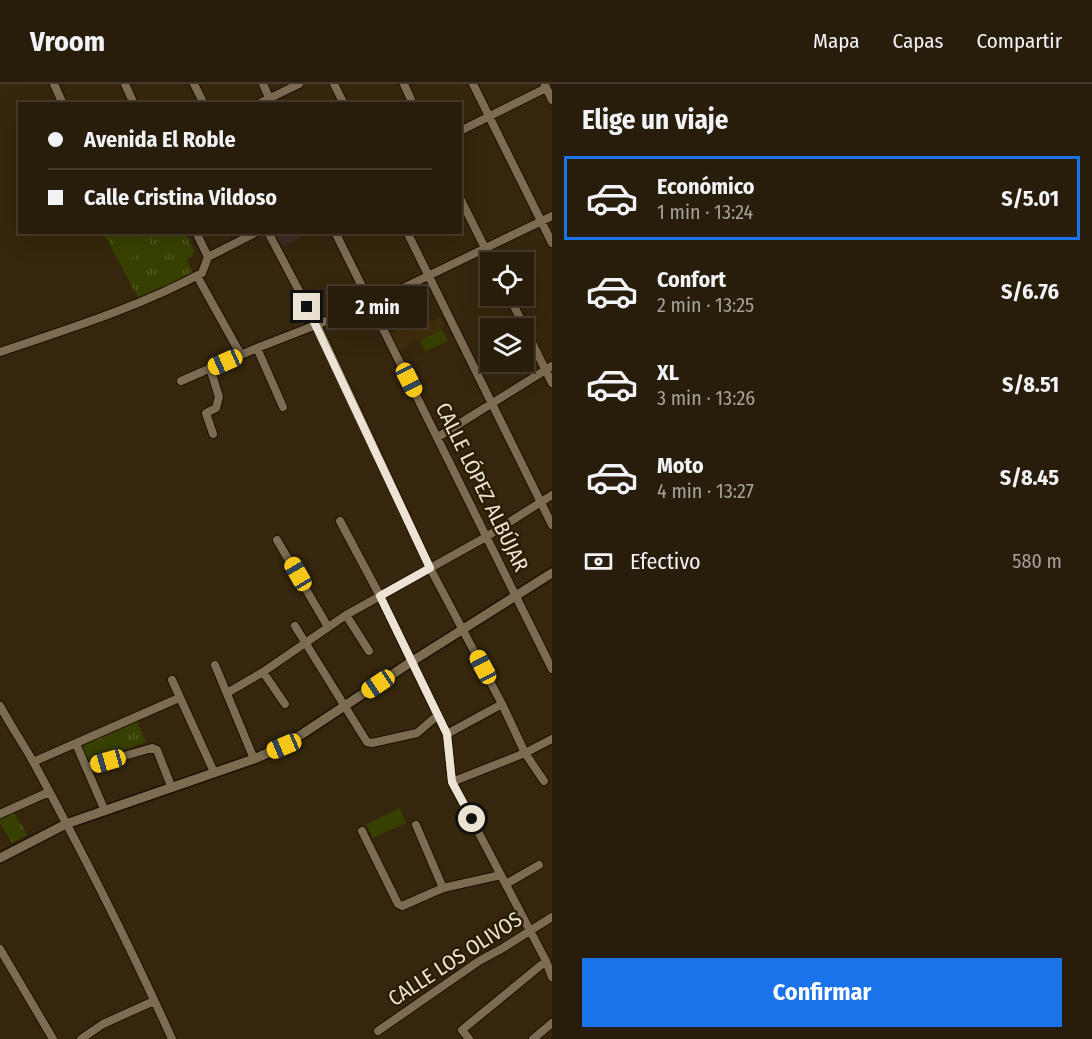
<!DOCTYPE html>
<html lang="es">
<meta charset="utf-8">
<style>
:root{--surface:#281c0a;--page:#342918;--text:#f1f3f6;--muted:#a5a19c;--line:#443a2b;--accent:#1a73e8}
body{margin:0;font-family:"Fira Sans Condensed",sans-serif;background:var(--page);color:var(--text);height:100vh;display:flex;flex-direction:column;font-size:22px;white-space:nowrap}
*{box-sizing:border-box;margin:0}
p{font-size:20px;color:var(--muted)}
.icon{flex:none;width:33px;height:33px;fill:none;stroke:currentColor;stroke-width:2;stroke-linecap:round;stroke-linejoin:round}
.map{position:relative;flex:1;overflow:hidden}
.details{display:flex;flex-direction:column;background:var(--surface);width:540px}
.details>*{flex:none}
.hud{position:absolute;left:18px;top:18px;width:444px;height:132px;border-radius:0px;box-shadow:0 6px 24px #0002,0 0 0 2px var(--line);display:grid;align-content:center;height:132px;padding:0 30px;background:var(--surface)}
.tools{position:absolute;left:480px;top:168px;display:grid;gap:12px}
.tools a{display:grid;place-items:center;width:54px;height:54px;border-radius:0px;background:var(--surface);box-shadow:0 6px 24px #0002,0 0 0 2px var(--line);font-size:30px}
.end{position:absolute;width:27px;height:27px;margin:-14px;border:8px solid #ece3d4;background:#111;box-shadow:0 0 0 3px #111}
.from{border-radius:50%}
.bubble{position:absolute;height:42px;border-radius:0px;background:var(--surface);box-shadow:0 6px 24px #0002,0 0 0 2px var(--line);font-size:20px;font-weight:700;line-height:42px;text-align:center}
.car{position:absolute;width:18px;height:36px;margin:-18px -9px;border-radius:8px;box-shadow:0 0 4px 2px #0007;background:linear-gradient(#f5c518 24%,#345 0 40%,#f5c518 0 76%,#345 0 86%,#f5c518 0)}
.hud b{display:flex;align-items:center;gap:21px;height:57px;font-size:22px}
.hud b+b{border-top:2px solid var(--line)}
.hud i{width:15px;height:15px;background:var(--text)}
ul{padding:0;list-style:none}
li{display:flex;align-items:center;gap:18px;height:84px;margin:0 12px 9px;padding:0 18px;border:3px solid transparent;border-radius:0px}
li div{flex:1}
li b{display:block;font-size:22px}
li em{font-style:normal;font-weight:700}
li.active{border-color:var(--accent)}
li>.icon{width:54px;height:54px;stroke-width:1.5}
h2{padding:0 30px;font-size:27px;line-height:72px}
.pay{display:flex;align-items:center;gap:15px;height:66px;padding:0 30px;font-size:22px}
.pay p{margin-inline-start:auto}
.button{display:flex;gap:12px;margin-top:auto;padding:12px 30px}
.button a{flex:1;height:69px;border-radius:0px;background:var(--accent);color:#fff;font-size:24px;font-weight:700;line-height:69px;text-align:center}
header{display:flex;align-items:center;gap:36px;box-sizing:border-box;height:84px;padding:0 30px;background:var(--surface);border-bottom:2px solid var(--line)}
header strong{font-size:28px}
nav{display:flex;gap:33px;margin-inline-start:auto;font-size:21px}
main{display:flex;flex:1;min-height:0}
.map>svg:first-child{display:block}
</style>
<header>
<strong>Vroom</strong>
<nav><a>Mapa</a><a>Capas</a><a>Compartir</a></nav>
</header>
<main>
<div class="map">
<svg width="552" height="955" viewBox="0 0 552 955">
<defs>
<pattern id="grass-tufts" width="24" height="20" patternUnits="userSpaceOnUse" patternTransform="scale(1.5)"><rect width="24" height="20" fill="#384001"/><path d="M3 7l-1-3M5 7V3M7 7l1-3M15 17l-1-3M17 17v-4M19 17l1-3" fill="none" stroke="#555b25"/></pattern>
</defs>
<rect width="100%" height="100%" fill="#35260d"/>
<!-- commercial -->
<path fill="#3e2b26" d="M275,149H308L283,163Z"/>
<!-- built -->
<path fill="#402d0c" d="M426,231L430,238L440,233L445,243L399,266L390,250Z"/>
<!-- grass -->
<path fill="url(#grass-tufts)" d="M103,149H185L194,166L192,173L187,175L193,191L139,215Z
M136,635L146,658L85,679L78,660Z
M14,728L27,751L12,759L0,739V734Z"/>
<!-- pitch -->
<path fill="#384001" d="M114,149L144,148L145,149L116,163L110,150Z
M146,152L152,164L123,178L117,165Z
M442,245L448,257L425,268L420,256Z
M400,724L406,739L373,754L366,740Z"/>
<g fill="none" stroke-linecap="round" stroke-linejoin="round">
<defs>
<path id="minor" d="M54,0L63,20
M125,0L134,20
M194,0L204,20
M263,0L272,20
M334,0L344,20
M404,0L413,20
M473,0L552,159
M545,1L552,16
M258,20L299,0
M460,47L546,4
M460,114L492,178
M196,148L208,173
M268,148L317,241L430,484L502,620L525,669L544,697
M335,148L552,585
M407,148L552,441
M197,192L241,271
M509,212L552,299
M257,264L283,323
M0,268C68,245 139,223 202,189L208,173L257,148
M210,284L219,313L216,324L206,329L213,350
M181,297L257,264L370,220L552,132
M438,353L552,282
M340,437L380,512L447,650L452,698L546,877L552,893
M277,456L328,543
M346,531L369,567
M295,542L367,658L372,659L417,649L438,631
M215,581L254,675
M263,588L285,620
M172,596L214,688
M227,609L263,588L346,531L486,453L552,411
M0,622C11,642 24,661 35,681C84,771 130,862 172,955
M447,650L502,620
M76,660L105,727
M33,678L179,614
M86,683L152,664L157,666L171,702
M452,698L525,669L552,655
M0,730L49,708
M416,741L443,804
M362,747L398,820L402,822L443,804L501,791
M506,800L539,781
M0,865L53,955
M378,947L479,877L503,864L552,833
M81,955L103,940L154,917
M469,955L462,946L546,877
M533,955L552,939"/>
<path id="tertiary" d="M0,774L66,740L254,675L284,662L411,578L552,489"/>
</defs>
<!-- minor casing -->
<use href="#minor" stroke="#1c0f00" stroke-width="10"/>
<!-- tertiary casing -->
<use href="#tertiary" stroke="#1c0f00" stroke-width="12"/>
<!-- minor -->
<use href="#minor" stroke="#7d6c52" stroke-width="8"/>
<!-- tertiary -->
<use href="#tertiary" stroke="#7d6c52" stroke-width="9"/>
</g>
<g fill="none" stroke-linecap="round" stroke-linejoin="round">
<!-- route -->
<path stroke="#ece3d4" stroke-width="8" d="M307,223L430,484L380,512L447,650L452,698L472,735"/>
</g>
<g text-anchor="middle" stroke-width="5" stroke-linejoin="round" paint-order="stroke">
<!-- street labels -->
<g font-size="21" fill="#ece3d4" stroke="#2b1d04">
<text transform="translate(482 403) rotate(64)" y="7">CALLE LÓPEZ ALBÚJAR</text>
<text transform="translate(455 875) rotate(-33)" y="7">CALLE LOS OLIVOS</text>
</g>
</g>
</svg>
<div class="tools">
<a><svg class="icon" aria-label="locate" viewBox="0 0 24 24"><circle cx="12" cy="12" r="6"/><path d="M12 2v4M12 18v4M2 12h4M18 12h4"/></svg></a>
<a><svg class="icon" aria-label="layers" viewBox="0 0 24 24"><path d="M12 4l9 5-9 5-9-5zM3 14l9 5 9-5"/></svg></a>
</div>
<i class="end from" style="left:472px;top:735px"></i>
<i class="end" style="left:307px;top:223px"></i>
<div class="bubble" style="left:328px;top:202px;width:99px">2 min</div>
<i class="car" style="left:225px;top:278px;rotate:246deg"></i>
<i class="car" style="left:409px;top:296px;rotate:153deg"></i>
<i class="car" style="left:298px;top:490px;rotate:330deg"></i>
<i class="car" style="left:483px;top:583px;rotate:332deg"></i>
<i class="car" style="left:378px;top:600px;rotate:236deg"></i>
<i class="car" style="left:284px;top:662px;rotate:247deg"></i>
<i class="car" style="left:108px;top:677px;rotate:254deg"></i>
<div class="hud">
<b><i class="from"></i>Avenida El Roble</b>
<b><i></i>Calle Cristina Vildoso</b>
</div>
</div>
<section class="details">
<h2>Elige un viaje</h2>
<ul>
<li class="active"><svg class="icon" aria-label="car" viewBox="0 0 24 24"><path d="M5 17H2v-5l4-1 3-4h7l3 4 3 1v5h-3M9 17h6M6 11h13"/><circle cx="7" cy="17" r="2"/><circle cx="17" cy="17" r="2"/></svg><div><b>Económico</b><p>1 min · 13:24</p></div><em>S/5.01</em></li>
<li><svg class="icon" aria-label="car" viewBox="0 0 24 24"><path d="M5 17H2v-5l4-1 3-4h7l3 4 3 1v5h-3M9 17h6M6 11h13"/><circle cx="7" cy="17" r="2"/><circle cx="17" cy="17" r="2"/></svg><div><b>Confort</b><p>2 min · 13:25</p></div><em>S/6.76</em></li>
<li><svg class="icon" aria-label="car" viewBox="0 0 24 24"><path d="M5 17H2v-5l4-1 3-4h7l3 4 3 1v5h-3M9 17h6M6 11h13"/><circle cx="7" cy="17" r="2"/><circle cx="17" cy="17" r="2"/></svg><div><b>XL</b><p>3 min · 13:26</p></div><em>S/8.51</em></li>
<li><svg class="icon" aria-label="car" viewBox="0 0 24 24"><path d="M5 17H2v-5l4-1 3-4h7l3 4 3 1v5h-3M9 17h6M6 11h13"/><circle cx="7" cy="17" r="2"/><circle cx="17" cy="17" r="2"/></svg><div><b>Moto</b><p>4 min · 13:27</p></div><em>S/8.45</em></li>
</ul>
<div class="pay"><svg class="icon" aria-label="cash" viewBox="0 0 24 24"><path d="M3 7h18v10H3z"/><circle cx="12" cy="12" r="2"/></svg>Efectivo<p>580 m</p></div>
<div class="button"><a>Confirmar</a></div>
</section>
</main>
